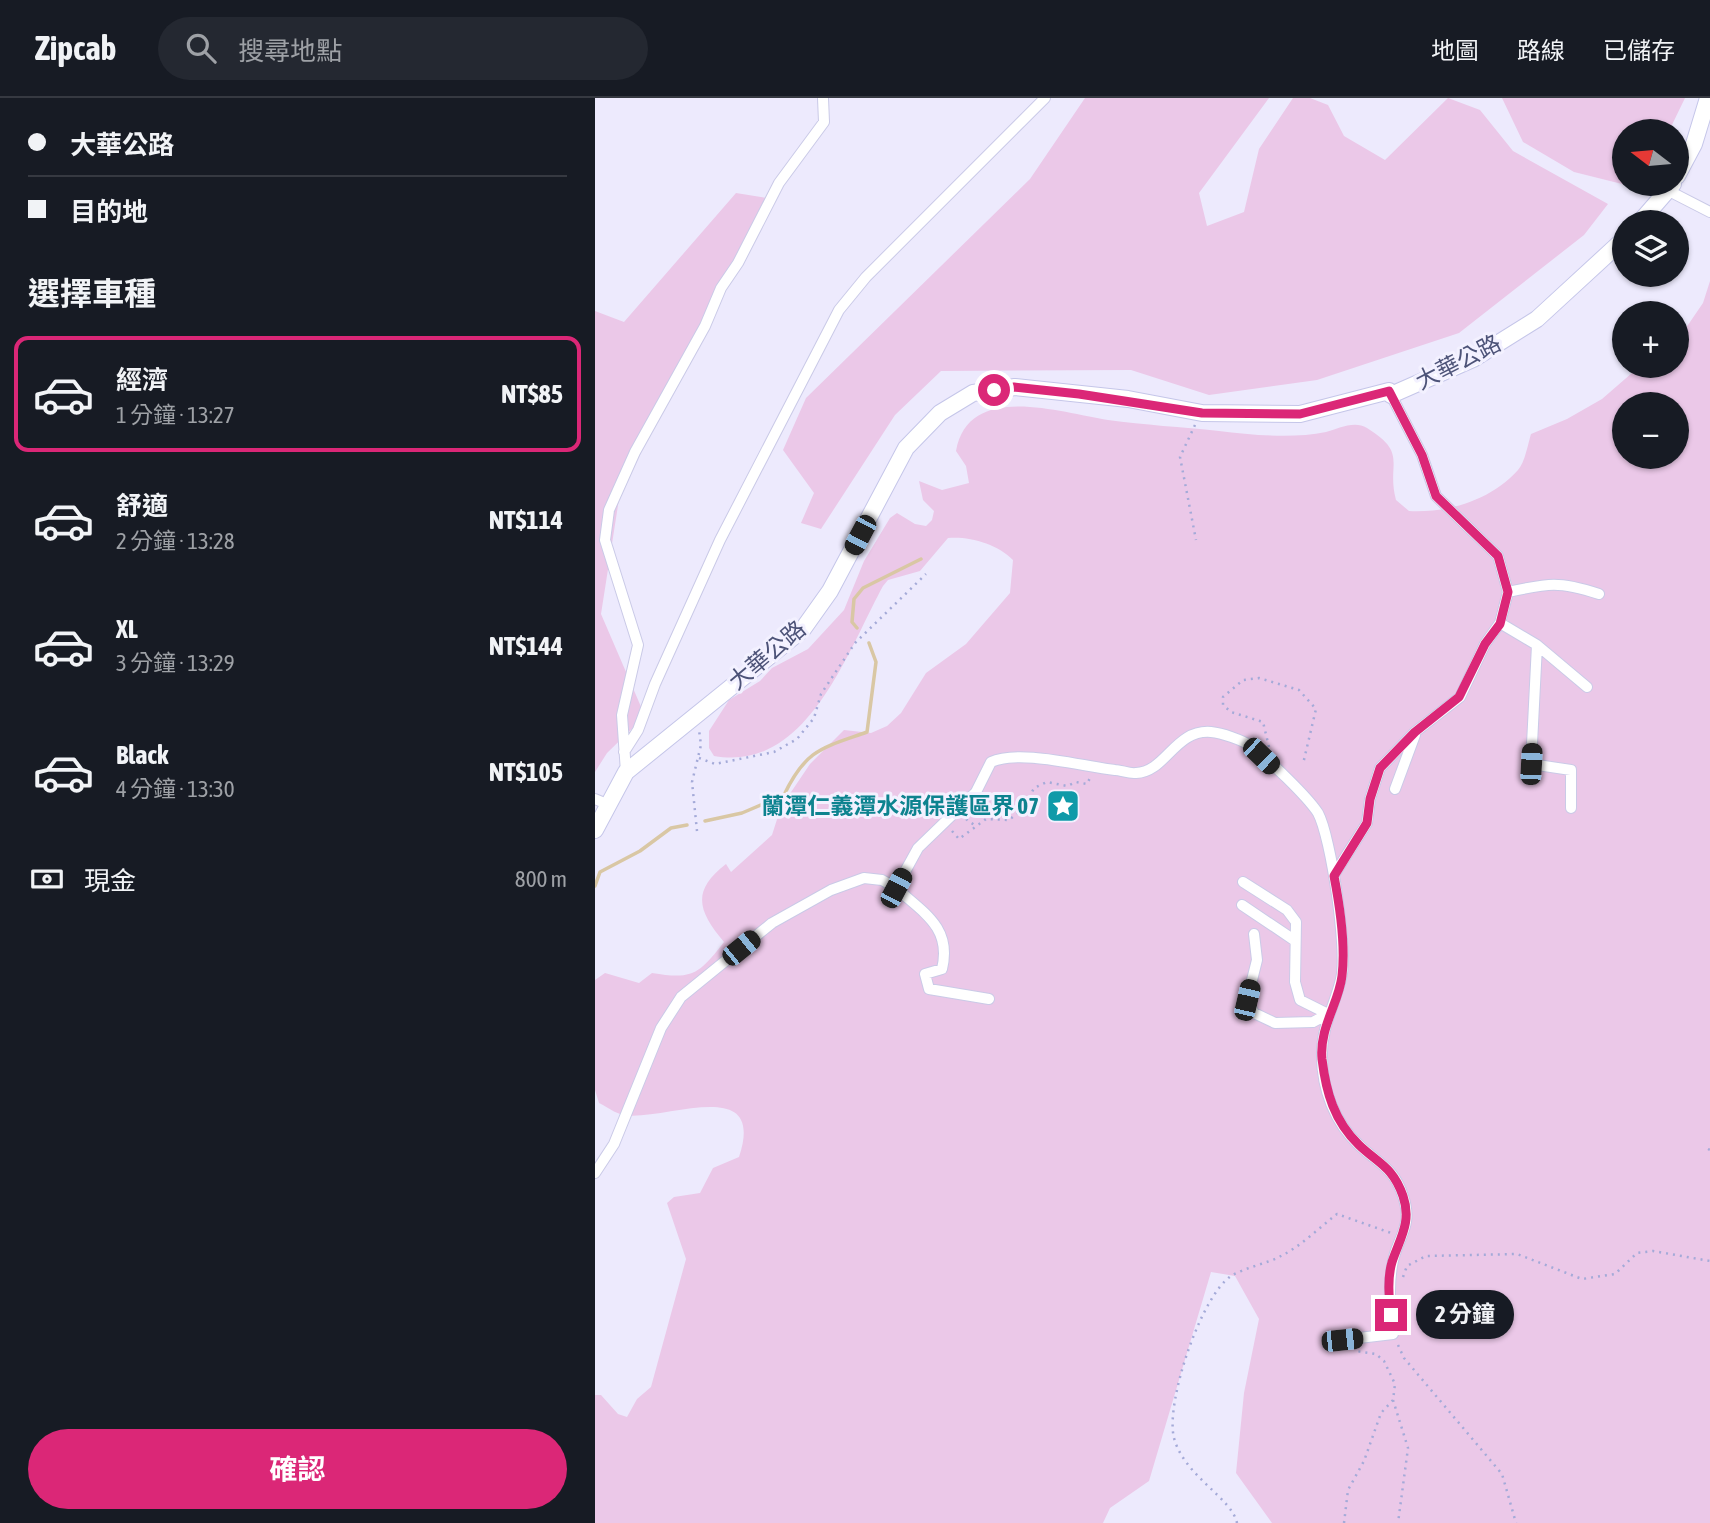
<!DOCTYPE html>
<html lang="zh-TW">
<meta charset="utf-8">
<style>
:root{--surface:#171b24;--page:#242831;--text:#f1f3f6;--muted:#9ea1a6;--line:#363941;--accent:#db2777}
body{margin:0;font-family:"Asap Condensed","Noto Sans TC",sans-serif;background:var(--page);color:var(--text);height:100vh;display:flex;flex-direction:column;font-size:26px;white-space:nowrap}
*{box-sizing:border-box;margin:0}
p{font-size:23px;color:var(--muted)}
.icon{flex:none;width:38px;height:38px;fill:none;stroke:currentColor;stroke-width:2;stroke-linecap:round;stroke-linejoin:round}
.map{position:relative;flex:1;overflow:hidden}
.drawer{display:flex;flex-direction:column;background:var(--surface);width:595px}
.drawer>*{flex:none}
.top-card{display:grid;align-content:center;height:154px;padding:0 28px;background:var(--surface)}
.needle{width:46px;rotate:286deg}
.controls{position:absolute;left:1017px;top:21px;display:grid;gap:14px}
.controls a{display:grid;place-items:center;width:77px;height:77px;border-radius:50%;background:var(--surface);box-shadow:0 2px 5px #0004;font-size:35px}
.end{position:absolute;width:32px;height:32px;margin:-16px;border:9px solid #db2777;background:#fff;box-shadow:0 0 0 4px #fff}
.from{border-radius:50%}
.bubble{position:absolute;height:49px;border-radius:24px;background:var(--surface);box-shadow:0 2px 5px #0004;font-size:23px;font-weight:700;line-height:49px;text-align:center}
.car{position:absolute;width:21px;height:42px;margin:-21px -10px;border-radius:9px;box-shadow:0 0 5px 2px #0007;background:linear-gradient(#222 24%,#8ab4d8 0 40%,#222 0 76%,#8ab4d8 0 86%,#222 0)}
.top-card b{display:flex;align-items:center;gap:24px;height:66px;font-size:26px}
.top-card b+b{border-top:2px solid var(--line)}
.top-card i{width:18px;height:18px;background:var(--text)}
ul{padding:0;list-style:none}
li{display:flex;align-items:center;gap:21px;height:116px;margin:0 14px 10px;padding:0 14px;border:4px solid transparent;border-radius:14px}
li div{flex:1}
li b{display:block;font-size:26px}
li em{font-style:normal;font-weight:700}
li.selected{border-color:var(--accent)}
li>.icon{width:63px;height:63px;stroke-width:1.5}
h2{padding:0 28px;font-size:32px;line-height:84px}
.pay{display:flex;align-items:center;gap:18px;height:77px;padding:0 28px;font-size:26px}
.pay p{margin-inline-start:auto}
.cta{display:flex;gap:14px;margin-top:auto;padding:14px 28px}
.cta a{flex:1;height:80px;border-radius:42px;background:var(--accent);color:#fff;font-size:28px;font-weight:700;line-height:80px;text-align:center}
header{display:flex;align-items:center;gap:42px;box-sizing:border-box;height:98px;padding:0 35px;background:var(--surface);border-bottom:2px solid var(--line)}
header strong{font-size:33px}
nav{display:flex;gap:38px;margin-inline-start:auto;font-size:24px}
.search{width:490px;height:63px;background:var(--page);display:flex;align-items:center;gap:18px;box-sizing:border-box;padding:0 24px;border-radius:38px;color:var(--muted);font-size:26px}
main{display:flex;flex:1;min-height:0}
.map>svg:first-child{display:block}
</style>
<header>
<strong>Zipcab</strong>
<div class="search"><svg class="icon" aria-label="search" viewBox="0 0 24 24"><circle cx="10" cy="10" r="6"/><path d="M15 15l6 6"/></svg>搜尋地點</div>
<nav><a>地圖</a><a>路線</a><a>已儲存</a></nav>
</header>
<main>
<section class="drawer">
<div class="top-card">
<b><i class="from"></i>大華公路</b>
<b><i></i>目的地</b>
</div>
<h2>選擇車種</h2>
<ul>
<li class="selected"><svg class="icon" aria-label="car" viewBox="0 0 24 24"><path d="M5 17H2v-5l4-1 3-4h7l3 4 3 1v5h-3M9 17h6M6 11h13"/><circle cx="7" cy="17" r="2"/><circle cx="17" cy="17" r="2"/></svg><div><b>經濟</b><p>1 分鐘 · 13:27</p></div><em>NT$85</em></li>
<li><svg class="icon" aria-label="car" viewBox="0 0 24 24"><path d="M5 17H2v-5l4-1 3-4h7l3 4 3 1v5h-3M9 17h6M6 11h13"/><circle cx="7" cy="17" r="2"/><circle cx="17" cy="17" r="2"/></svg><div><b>舒適</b><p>2 分鐘 · 13:28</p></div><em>NT$114</em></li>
<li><svg class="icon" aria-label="car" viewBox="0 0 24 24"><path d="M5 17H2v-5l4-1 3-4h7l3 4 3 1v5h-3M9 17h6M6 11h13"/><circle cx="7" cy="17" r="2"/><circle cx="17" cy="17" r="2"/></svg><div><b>XL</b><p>3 分鐘 · 13:29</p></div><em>NT$144</em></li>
<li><svg class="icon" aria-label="car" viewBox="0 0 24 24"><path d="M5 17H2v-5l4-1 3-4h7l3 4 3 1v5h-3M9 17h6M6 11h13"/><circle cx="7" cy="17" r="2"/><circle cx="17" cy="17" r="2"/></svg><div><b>Black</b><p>4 分鐘 · 13:30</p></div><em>NT$105</em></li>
</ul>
<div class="pay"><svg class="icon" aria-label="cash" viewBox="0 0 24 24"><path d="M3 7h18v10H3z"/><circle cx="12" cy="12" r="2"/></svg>現金<p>800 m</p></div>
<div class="cta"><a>確認</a></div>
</section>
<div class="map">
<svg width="1115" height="1425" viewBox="0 0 1115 1425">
<rect width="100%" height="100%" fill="#edeafd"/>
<!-- green -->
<path fill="#ebc8e8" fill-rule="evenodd" d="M490,0H674L604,95L612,128L649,114L664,51L698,0H715L733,7L749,38L790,62L853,0L885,12L918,53L1013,106L989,137L864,235L722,282L614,297L536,272L346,273L300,317L226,431L206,425L219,395L188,352L211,300L435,81Z
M907,0H1090L1074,33H1029V86H1049L1047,91L979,74L928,44Z
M141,95L172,100L96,249L24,401L6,516L50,618L12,655L0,674V213L29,224Z
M1115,183V1425H677L641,1375L649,1295L664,1221L640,1178L616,1174L554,1383L515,1410L508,1425H0V1297H6L23,1316L32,1319L42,1301L56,1289L91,1161L72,1105L79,1099L105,1095L118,1070L144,1059C172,975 69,1024 28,1017C20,1015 12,1009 4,1005L0,992V882L10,875L44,885L57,875C98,882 104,876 129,844C103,813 96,793 131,766L136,774L177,737L186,709L215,666L249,632L276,635L292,628L306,615L331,575L371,546L415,495L418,462C403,446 374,438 353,440L325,473L293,482L288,488C252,554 212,675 119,658L114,650V633L134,602L165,583L177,570L213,551L249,512L269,463L295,420L302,415L320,426L331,428L337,422L339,413L328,402L324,383L347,392L374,385L371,368L361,353C374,283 465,315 513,322C549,327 587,329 624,333C657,337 698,341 731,334C743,331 759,322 772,330C814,356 791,365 801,402L814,413C854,415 896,402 923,372C930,364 933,346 936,336L972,321L1007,301L1045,268H1082V243L1108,205ZM1029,306H1082V359H1029Z"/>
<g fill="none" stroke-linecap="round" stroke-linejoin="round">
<!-- stream -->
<path stroke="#d9c7a4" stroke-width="3.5" d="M262,530L257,524L259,501L268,490L326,461
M110,723L147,715L189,697C211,651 227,650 272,634L281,564L274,545
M0,788L5,774L45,753L76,730L92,727"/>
<defs>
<path id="street" d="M1074,93L1115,114
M913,494C954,485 964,483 1004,496
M905,525L942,547L936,666L976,672V710
M942,547L992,589
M29,654L43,632L60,586L125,442L244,212L271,179L450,0
M31,674L27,617L43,547L10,442L14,412L40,354L110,228L126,190L143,165L184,85L229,24L228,0
M800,691L820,637
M0,701L12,706
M739,777L772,725L775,701L785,670L820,634L865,599L890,546L905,525L913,494L903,458L841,398L827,357L796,297
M648,784L692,812L701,824L700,884L705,902L733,916
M301,790C329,815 357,830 347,871L330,876L334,891L394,901
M647,807L699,842
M659,836L662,862L652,902L659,915L680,925L718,924L733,916
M0,1075L19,1046L66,930L86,899L177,825L236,792L269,780L287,782L301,790L323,750L381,694L396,664C425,651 485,668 520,672C526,672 534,676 541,675C571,674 580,631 616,634C627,635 647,642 656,648C673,661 712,698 723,715C736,739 753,854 746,881C740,907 726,930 727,958C727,991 740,1025 764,1047C784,1066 799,1070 808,1098C819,1130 801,1140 797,1168C793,1191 795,1213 798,1236L747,1242"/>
<path id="secondary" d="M1082,78L1099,46L1113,0
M1045,124L1078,86
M0,732L31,674L208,531L235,493L311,350L345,315L378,295L420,289L533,301L607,315L705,316L794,293L796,297L878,261L942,221L1029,141"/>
</defs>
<!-- street casing -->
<use href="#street" stroke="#cacae7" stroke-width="12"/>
<!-- secondary casing -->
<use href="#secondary" stroke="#c5c6e9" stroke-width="18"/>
<!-- path -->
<path stroke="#a4aad8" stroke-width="2.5" stroke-dasharray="2 5" stroke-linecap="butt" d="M600,327L585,359L601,442
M674,649L668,624L636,614L628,607V599L648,582L664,580L704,592L721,611L708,666
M104,660L120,666L179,654L202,641L219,620L226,596L260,545L331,476
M371,721L382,729
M102,733L97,684L106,647L104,632
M357,733L364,741L391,721L414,722L429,710L439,690L452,684L472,688L481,684L492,686L495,680
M1113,1051L1115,1052
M808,1179L812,1168L831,1158L922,1156L987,1181L1020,1176L1042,1155L1058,1153L1115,1163
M803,1247L809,1260L907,1376L921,1425
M798,1302L813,1350L803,1425
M642,1425C637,1400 589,1378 579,1340C570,1305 606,1198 636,1178C651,1169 671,1166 686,1158C706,1148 724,1130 742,1116L796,1135
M749,1425L753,1392L769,1363L786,1315L798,1302L800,1286L789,1263L781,1256L761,1253"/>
<!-- street -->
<use href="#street" stroke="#fff" stroke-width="10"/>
<!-- secondary -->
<use href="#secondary" stroke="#fff" stroke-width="16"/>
</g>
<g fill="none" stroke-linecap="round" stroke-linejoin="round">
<!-- route -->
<path stroke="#db2777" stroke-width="9" d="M399,292L419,289L484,296L607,315L705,316L794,293L827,357L841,398L903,458L913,494L905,526L890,546L864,599L820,634L785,670L775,701L772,725L739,778C745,809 751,846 747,878C744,905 724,930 727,961C731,994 739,1023 764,1047C784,1066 798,1069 808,1098C817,1124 805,1140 797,1164C792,1181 794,1200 796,1217"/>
</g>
<!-- icons -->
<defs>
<symbol id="sight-square" viewBox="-11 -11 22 22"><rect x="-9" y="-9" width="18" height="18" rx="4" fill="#0f9aa8" stroke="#f3f1ff"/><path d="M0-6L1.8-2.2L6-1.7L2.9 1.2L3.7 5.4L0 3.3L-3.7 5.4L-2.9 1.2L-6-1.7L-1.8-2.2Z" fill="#fff"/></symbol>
</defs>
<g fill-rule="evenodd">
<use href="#sight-square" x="449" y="689" width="38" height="38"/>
</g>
<g text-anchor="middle" stroke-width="6" stroke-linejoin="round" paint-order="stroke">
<!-- street labels -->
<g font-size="23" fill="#4d5378" stroke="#f3f1ff">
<text transform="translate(863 264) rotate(-27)" y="8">大華公路</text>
<text transform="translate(172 557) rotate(-40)" y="8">大華公路</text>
</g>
<!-- culture labels -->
<g font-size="23" font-weight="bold" fill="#0d838f" stroke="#f3f1ff" text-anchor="end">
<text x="444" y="716">蘭潭仁義潭水源保護區界 07</text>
</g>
</g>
</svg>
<div class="controls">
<a><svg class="needle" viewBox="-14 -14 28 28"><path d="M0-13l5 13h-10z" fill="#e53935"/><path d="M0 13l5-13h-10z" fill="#9ea1a6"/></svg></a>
<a><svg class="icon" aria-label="layers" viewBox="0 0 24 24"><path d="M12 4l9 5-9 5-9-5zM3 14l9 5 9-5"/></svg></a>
<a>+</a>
<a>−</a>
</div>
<i class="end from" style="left:399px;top:292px"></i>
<i class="end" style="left:796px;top:1217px"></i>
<div class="bubble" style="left:821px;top:1192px;width:98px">2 分鐘</div>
<i class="car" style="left:265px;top:437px;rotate:208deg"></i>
<i class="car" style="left:666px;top:658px;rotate:134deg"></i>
<i class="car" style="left:936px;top:666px;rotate:3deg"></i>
<i class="car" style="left:301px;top:790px;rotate:28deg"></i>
<i class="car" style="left:146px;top:850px;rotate:51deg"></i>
<i class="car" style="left:652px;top:902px;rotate:13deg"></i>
<i class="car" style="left:747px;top:1242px;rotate:84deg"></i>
</div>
</main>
